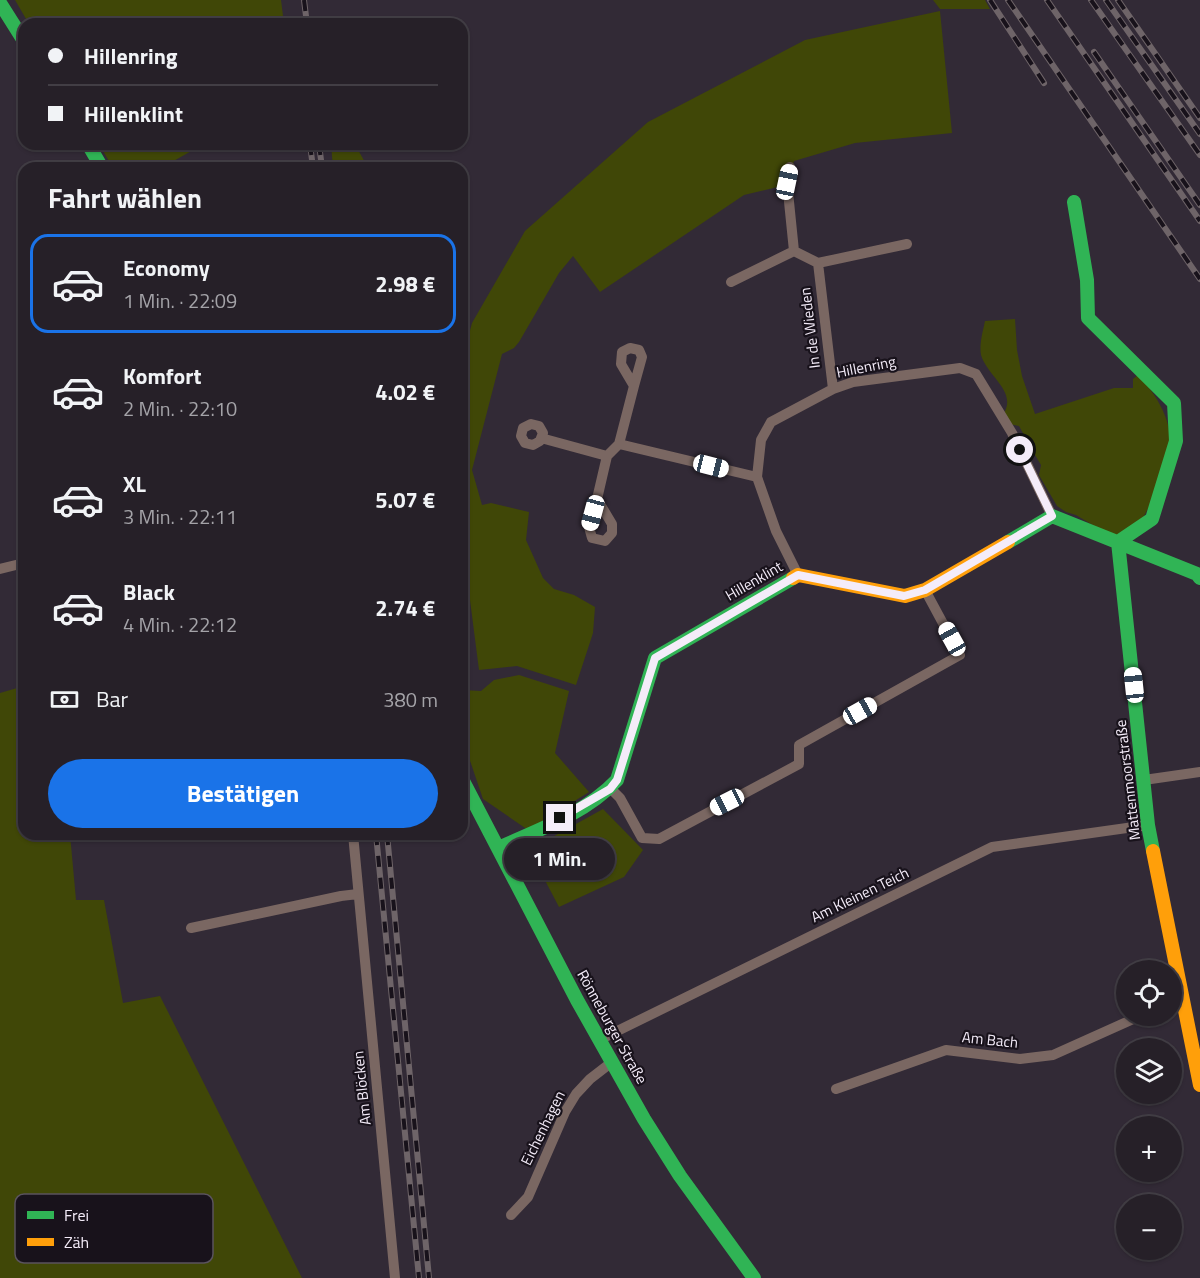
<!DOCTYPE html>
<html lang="de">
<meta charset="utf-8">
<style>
:root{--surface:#262028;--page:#2e2830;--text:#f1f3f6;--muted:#a4a3a8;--line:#423e45;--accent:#1a73e8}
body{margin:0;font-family:"Titillium Web",sans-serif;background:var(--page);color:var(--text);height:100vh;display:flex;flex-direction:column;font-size:22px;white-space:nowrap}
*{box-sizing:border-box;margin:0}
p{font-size:20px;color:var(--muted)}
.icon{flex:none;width:33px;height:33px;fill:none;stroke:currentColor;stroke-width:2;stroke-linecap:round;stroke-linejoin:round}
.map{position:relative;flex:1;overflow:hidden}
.details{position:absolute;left:18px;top:162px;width:450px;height:678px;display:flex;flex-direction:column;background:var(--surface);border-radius:18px;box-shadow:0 2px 4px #0004,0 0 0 2px var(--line)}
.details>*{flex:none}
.banner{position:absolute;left:18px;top:18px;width:450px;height:132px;border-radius:18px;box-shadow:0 2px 4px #0004,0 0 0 2px var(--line);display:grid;align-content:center;height:132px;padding:0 30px;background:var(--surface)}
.controls{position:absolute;left:1116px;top:960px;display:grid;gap:12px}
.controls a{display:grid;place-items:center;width:66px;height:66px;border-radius:50%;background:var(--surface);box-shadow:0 2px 4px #0004,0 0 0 2px var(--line);font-size:30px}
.end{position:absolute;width:27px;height:27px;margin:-14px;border:8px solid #f4ecf9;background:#111;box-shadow:0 0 0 3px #111}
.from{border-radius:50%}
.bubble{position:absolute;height:42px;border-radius:21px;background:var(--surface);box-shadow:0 2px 4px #0004,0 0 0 2px var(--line);font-size:20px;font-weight:700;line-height:42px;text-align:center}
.car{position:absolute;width:18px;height:36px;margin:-18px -9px;border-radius:8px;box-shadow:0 0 4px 2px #0007;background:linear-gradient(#fff 24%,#345 0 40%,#fff 0 76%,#345 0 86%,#fff 0)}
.banner b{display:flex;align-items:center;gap:21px;height:57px;font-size:22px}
.banner b+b{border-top:2px solid var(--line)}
.banner i{width:15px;height:15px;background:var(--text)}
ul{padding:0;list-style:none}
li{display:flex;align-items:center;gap:18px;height:99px;margin:0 12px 9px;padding:0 18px;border:3px solid transparent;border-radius:18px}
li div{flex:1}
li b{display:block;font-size:22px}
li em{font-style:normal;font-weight:700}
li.current{border-color:var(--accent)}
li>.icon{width:54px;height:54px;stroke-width:1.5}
h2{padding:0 30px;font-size:27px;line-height:72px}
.pay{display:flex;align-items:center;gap:15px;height:66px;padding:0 30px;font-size:22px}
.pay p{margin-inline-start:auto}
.button{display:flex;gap:12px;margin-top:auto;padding:12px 30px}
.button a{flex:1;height:69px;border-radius:36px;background:var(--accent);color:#fff;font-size:24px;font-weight:700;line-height:69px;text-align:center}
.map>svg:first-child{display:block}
</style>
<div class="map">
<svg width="1200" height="1278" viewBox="0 0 1200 1278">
<rect width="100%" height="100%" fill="#322a36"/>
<!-- green -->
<path fill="#404707" d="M15,0H281L284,24H29Z
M933,0H985L990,9H940Z
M940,11L952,133L855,143L794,161L787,182L778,187L744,195L600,292L573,256L559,273L519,342L514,348L502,354L472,470L482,505L491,503L529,512L526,540L543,578L554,589L574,595L595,607L593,633L576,685L517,666L479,670L462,538V360L472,323L525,231L648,122L805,40Z
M99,144H204L161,168H113Z
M331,144H355L368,168H333Z
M1015,319L1017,350L1022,376L1035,414L1114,388H1133V379L1138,375C1159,397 1177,428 1168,459C1166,468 1161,477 1158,485C1150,506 1145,516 1132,534L1111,536L1076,515L1066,512L1057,506L1039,475L1041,465L1029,445L1021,444L1018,438L1024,435L1019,426L1009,424L1004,413C1017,391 987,376 981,355C979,344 983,331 985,321Z
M519,675L569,691L555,753L589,792L528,830L483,799L462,737V690L481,691L494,680Z
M24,686V834H70L76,900H104L123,1003L160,996L302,1278H0V693Z
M603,809L643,850L624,877L559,907L529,850Z"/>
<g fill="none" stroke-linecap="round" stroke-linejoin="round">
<!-- street -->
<path stroke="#7a6762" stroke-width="10" d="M790,167L787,182L794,251L818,263L833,389
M818,263L907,244
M731,282L794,251
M630,348L639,350L642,357L634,386L621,364L622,352Z
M634,386L619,444L757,477
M541,438L543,433L539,426L531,424L523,428L521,436L525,443L533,445L540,441L541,438L607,456
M597,499L589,527L592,538L605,541L612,533V524L597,499L607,456L619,444
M0,569L24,563
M798,575L776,531L757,477L761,440L771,422L833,389L853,382L960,368L976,374L1012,433L1052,516
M1144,780L1200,772
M611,789L620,798L642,838L659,839L799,764V745L960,655L925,590
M353,834L395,1278
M191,928L341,896L358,894
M1172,1001L1181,997
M599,1040L992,847L1148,825
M836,1089L946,1050L1020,1059L1053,1055L1140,1016
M511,1215L528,1197L565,1112L576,1094L590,1079L612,1062"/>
<!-- fast -->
<path stroke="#30b455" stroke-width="14" d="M0,3L24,41
M88,144L102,168
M1074,202L1087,280L1088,318L1174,403L1176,441L1152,519L1118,542L1148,825L1153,851
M1008,542L1052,516L1197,574L1200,578
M462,779L577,1000L644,1119L680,1176L754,1278
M498,848C539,830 586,813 617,780L655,658L793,578"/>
<!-- slow -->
<path stroke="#ff9f0a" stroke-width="14" d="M793,578L798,575L905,596L925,590L1008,542
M1153,851L1200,1085"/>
<defs>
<path id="rail" d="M304,0L307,24
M990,0L1044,83
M1008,0L1200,279
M1047,0L1200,221
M1091,0L1200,155
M1106,0L1200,134
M1118,0L1200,118
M1094,52L1200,205
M310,144L313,168
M319,144L322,168
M376,834L419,1278
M387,834L429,1278"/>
</defs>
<!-- rail casing -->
<use href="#rail" stroke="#6e6468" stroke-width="6"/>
<!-- rail -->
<use href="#rail" stroke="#18121b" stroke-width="4" stroke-dasharray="11" stroke-linecap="butt"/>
</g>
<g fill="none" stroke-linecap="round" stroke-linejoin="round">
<!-- route -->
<path stroke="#f4ecf9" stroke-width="8" d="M560,818L610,789L617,780L655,658L798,575L904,596L925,590L1052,516L1020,450"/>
</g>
<g text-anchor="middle" stroke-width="4.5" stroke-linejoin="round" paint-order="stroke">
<!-- street labels -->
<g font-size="15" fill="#f4ecf9" stroke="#18121b">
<text transform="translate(810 328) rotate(-97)" y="5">In de Wieden</text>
<text transform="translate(866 367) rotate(-11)" y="5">Hillenring</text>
<text transform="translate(754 581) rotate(-30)" y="5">Hillenklint</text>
<text transform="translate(1128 780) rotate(-97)" y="5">Mattenmoorstraße</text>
<text transform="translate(860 895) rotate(-26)" y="5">Am Kleinen Teich</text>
<text transform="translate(612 1027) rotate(61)" y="5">Rönneburger Straße</text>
<text transform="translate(990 1040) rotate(6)" y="5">Am Bach</text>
<text transform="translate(362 1088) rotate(-96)" y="5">Am Blöcken</text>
<text transform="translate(543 1128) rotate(-64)" y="5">Eichenhagen</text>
</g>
</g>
<!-- legend -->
<rect x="15" y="1194" width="198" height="69" rx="9" fill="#18121b" stroke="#5a535e" stroke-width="1.5"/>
<rect x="27" y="1211" width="27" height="8" fill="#30b455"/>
<rect x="27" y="1238" width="27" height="8" fill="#ff9f0a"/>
<g font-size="16" fill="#f4ecf9">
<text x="64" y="1221">Frei</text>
<text x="64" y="1248">Zäh</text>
</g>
</svg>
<div class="controls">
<a><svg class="icon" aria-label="locate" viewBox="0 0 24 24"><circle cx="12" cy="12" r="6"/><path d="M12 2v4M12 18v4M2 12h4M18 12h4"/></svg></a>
<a><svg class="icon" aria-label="layers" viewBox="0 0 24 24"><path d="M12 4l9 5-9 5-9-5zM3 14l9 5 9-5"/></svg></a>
<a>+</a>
<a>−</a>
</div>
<i class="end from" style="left:1020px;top:450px"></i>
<i class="end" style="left:560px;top:818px"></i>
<div class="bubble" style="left:504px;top:838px;width:111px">1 Min.</div>
<i class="car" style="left:787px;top:182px;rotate:12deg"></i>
<i class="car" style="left:711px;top:466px;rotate:104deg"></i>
<i class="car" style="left:593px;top:513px;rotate:195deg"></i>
<i class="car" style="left:952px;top:639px;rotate:331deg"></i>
<i class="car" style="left:1134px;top:685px;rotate:354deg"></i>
<i class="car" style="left:860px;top:711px;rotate:61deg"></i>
<i class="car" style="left:727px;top:802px;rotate:243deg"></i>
<div class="banner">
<b><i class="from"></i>Hillenring</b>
<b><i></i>Hillenklint</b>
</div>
<section class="details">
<h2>Fahrt wählen</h2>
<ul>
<li class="current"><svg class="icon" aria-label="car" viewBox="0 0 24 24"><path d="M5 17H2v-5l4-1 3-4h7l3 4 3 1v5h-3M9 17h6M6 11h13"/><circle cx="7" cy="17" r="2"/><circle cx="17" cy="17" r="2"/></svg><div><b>Economy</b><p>1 Min. · 22:09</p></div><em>2.98 €</em></li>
<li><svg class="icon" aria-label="car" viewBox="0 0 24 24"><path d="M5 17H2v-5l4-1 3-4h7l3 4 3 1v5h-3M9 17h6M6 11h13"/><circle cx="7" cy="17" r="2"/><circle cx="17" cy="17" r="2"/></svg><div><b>Komfort</b><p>2 Min. · 22:10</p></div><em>4.02 €</em></li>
<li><svg class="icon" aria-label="car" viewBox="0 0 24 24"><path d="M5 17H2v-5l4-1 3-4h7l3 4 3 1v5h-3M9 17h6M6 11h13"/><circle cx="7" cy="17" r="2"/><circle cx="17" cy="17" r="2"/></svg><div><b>XL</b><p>3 Min. · 22:11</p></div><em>5.07 €</em></li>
<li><svg class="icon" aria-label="car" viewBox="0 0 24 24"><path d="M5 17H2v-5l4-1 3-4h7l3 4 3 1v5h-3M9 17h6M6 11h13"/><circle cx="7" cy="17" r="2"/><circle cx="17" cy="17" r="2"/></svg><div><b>Black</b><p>4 Min. · 22:12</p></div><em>2.74 €</em></li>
</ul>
<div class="pay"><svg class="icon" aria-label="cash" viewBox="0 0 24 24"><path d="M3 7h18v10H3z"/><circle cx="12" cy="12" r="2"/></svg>Bar<p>380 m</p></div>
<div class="button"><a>Bestätigen</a></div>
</section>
</div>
